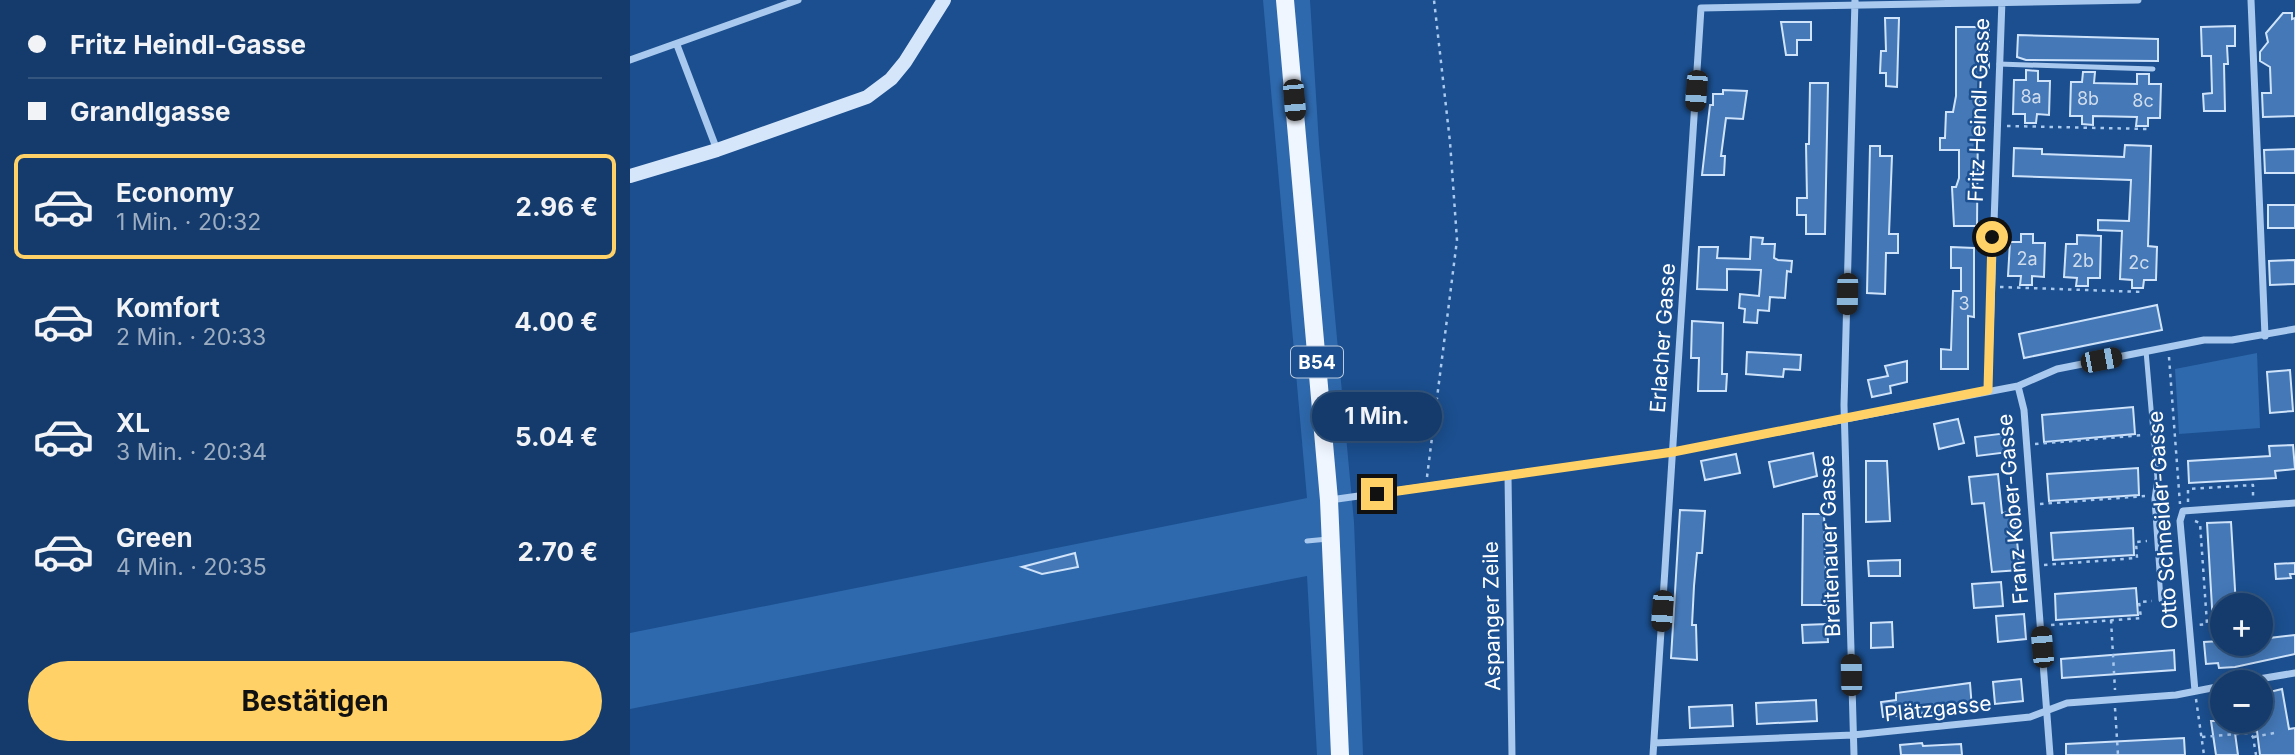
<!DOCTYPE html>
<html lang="de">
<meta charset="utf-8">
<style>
:root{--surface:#143b6b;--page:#214673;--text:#f1f3f6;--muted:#9dadc1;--line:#33557e;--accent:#ffd166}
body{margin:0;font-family:Inter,sans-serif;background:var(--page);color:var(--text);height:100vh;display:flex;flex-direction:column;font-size:26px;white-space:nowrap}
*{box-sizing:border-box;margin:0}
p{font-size:23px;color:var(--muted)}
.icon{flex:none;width:38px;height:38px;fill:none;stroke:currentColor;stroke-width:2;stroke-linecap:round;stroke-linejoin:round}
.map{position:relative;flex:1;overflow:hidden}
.sheet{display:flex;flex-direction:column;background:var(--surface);width:630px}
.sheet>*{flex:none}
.guide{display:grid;align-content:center;height:154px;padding:0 28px;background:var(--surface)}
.controls{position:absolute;left:1580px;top:593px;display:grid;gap:14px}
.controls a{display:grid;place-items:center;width:63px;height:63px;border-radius:50%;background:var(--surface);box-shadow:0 4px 18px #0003,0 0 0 2px var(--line);font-size:35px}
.end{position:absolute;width:32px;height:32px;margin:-16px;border:9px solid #ffd166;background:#111;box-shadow:0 0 0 4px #111}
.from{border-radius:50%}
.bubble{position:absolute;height:49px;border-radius:24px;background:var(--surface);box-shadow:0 4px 18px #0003,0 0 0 2px var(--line);font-size:23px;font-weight:700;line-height:49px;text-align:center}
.car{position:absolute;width:21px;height:42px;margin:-21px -10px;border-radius:9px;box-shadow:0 0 5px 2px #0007;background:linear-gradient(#222 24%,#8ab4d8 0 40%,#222 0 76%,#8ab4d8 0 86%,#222 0)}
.guide b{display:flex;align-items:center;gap:24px;height:66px;font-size:26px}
.guide b+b{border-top:2px solid var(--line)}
.guide i{width:18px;height:18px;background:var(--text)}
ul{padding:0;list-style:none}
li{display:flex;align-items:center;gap:21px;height:105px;margin:0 14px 10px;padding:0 14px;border:4px solid transparent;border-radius:10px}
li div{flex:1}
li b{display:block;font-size:26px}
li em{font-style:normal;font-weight:700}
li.active{border-color:var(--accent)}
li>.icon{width:63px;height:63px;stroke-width:1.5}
.action{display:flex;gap:14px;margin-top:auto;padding:14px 28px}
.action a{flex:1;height:80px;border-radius:42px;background:var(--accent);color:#111;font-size:28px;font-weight:700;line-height:80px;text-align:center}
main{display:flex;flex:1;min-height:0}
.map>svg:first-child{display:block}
</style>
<main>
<section class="sheet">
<div class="guide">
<b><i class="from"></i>Fritz Heindl-Gasse</b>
<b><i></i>Grandlgasse</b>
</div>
<ul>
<li class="active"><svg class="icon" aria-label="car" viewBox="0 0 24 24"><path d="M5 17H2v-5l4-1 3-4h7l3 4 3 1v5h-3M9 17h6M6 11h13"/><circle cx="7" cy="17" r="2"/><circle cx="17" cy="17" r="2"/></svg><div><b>Economy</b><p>1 Min. · 20:32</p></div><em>2.96 €</em></li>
<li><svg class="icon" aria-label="car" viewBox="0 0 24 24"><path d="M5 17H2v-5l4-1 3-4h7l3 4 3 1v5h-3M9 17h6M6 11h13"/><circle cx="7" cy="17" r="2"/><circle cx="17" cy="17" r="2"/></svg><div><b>Komfort</b><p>2 Min. · 20:33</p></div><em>4.00 €</em></li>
<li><svg class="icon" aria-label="car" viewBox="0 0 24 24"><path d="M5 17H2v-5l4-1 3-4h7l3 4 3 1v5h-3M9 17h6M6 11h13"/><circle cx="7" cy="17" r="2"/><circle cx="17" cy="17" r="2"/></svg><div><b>XL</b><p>3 Min. · 20:34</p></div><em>5.04 €</em></li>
<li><svg class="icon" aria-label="car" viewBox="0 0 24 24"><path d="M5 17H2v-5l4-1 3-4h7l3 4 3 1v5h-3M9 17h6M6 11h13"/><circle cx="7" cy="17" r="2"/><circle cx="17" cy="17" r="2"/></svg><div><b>Green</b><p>4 Min. · 20:35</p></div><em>2.70 €</em></li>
</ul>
<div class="action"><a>Bestätigen</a></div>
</section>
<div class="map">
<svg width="1665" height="755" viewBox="0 0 1665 755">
<rect width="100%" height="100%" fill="#1b4f8f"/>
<!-- green -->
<path fill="#2e69ad" d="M633,0H680L689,144L724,522L733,755H687L677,576L0,709V633L677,498Z
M1627,353L1630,428L1549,434L1545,369Z"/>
<!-- building -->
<path fill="#4478b7" stroke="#cfe3fa" stroke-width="2" d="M1653,13H1662V19L1665,18V116L1633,117L1632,93H1641L1640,67L1630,61V52L1638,42L1636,33Z
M1255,18H1269L1267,87L1256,86V73H1250L1251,51H1256Z
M1151,22H1181V40H1167V55H1156Z
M1605,26V46H1597L1598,64H1594L1595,111H1574L1573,94L1582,93L1581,56H1572L1571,27Z
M1326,27H1359V68H1352L1348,116L1347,226H1324L1322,187H1326L1329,178V150H1310V138H1315L1316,112H1323L1326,96Z
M1388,35L1528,39V61L1396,60L1387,57Z
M1396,70L1408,71V81H1420L1419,115L1407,114L1406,123H1395V114H1383L1384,80H1396Z
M1453,72H1465L1464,83L1507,84V74H1519V84H1531L1530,118H1518V126H1506L1507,117L1463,116V125L1452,124V116H1440L1441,82H1452Z
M1180,83H1198L1195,234H1176V215H1167V198H1177L1176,144H1179Z
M1093,90L1117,91L1113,119L1096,118L1091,156H1095L1094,175H1072L1080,105H1083V94H1093Z
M1495,145L1521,146L1518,246L1527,247L1526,280H1514L1513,288H1502V280L1490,279L1492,231L1468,230V220L1499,221L1501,180L1383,176L1384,148L1412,149V154L1494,157Z
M1240,146H1250V156H1262L1259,234H1268V253H1256L1255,294L1237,293Z
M1665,149V173H1635L1634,150Z
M1638,205H1665V228H1638Z
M1391,234H1403V243H1415L1414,277L1402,276V285H1390L1391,276H1378L1380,242H1391Z
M1447,235L1471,236L1470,278H1458V286H1446L1447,278L1434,277L1436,244H1447Z
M1121,237L1133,238L1132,244H1145L1144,258L1148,260L1162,261L1161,272L1157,271L1155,298L1140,297L1139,311L1128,310L1127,323L1114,322L1115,309L1109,308L1110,294L1129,296L1131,270L1097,269V290L1067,289L1069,247H1088L1087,258L1120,259Z
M1321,247L1344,248V317L1338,316V369H1311V349L1321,350L1323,291H1331V268H1321Z
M1665,260V284L1640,285L1639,261Z
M1527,305L1532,330L1394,358L1389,334Z
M1062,321L1093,323L1092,374H1097L1096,391H1068L1069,358H1061Z
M1117,352L1171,355L1170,370L1154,369L1153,377L1116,374Z
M1277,361V382L1260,386L1261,393L1242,397L1238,380L1258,376L1255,366Z
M1660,370L1663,411L1640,413L1637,372Z
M1503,407L1505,434L1414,442L1412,415Z
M1328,419L1334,443L1309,449L1304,424Z
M1377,433L1379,452L1347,456L1345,437Z
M1663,445L1665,469L1645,471L1646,478L1559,483L1558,461L1640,456L1639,446Z
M1183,453L1187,476L1144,487L1139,462Z
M1106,454L1110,473L1075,480L1071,461Z
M1236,461H1257L1260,521L1236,522Z
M1508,468L1509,495L1419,501L1417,474Z
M1368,474L1372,513L1384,512L1390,570L1362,572L1354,503L1342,504L1339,477Z
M1050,510L1075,511L1072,553H1067L1064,586L1062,625H1066L1067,660L1041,658Z
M1173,514H1194L1197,605H1172Z
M1601,522L1606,606H1592V624H1583L1577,523Z
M1503,528L1504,555L1423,560L1421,533Z
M445,553L448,567L412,574L392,567Z
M1270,560V576H1239L1238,561Z
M1665,563V574H1660L1661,578L1646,579L1645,564Z
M1371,582L1373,606L1344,608L1342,584Z
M1506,588L1508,615L1426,620L1425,594Z
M1394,614L1396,639L1368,642L1366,616Z
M1262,622L1263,647L1241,648V623Z
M1197,624L1198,642L1173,643L1172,625Z
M1665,635V654L1605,667L1589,668L1588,663L1576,664L1574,642L1591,641V647L1631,644V639Z
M1544,650L1545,670L1432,678L1431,659Z
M1391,679L1393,701L1365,704L1363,682Z
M1340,683L1342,709L1253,717L1251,702L1266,700V693Z
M1652,689L1659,729L1665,728V755H1630L1627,731L1605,733L1608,755H1586L1581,721H1631V694Z
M1186,700L1187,721L1127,724L1126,703Z
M1102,705L1103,726L1060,728L1059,707Z
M1554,738L1555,755H1436V744Z
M1292,743L1293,746L1331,744L1332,755H1271L1270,745Z"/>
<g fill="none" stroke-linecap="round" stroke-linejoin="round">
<!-- path -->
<path stroke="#a9c9ee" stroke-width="2.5" stroke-dasharray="3.5 5" stroke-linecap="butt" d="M1377,126L1517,129
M1370,287L1513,292
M1539,357L1550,504
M1405,444L1514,435
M797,477L827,240L820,142L804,0
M1558,502V489L1623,485V498
M1410,504L1515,496
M1565,521L1570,523L1577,624L1567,625
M1414,565L1507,558L1506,542L1517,541
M1481,620L1485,690
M1421,625L1511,618L1509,602L1522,601
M1566,699L1574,755
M1485,708L1488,755
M1572,737L1619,733L1623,737L1626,755
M1624,737L1644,733"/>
<!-- service -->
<path stroke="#a9c9ee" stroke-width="5" d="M1369,64L1523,69
M1516,351L1527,478L1524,499L1531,600
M677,541L698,539"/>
<!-- minor -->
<path stroke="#a9c9ee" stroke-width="7" d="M1621,0L1635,336
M47,45L87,150
M0,60L168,0
M1388,386L1394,410L1420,755
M1358,390L1372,0
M878,476L882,755
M700,500L1043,452L1388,386L1427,369L1574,340H1602L1665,329
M1611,682L1665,673
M1565,691L1550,521L1553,511L1665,503
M1024,743L1223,735L1400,717L1437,703L1546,695L1592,686
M1023,755L1071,8L1508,0
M1224,755L1214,405L1225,0"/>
<!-- secondary -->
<path stroke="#d6e6fa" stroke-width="14" d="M0,176L87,150L237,97L261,79L275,62L314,0"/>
<!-- primary -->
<path stroke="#f0f6ff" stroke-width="18" d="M655,0L699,500L710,755"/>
</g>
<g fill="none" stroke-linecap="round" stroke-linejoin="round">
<!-- route -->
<path stroke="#ffd166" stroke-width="9" d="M747,494L1043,452L1358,390L1362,237"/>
</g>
<g text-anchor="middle" stroke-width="5" stroke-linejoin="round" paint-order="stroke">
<!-- number labels -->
<g font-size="18" fill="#d0dded">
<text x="1401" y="103">8a</text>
<text x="1458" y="105">8b</text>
<text x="1513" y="107">8c</text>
<text x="1397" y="265">2a</text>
<text x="1453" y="267">2b</text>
<text x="1509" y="269">2c</text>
<text x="1334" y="310">3</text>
</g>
<!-- shield labels -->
<rect fill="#1b4f8f" stroke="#bbcadd" stroke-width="2" x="661" y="346.5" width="52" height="31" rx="5"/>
<g font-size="19" font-weight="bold" fill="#fff">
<text x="687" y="369">B54</text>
</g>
<!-- street labels -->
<g font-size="21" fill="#fff" stroke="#1b4f8f">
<text transform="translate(1349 110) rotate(-88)" y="7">Fritz Heindl-Gasse</text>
<text transform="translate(1033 338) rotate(-86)" y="7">Erlacher Gasse</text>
<text transform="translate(1383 509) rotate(-95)" y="7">Franz Kober-Gasse</text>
<text transform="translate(1533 520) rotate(-94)" y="7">Otto Schneider-Gasse</text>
<text transform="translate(1200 546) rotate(-92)" y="7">Breitenauer Gasse</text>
<text transform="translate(862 616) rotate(-91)" y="7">Aspanger Zeile</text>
<text transform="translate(1308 709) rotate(-6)" y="7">Plätzgasse</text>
</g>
</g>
</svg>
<div class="controls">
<a>+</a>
<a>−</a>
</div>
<i class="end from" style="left:1362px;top:237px"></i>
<i class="end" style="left:747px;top:494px"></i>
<div class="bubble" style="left:682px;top:392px;width:130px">1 Min.</div>
<i class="car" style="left:1066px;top:91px;rotate:184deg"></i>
<i class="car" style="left:664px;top:100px;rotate:175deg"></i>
<i class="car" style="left:1217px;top:294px;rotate:181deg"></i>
<i class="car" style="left:1471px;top:360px;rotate:79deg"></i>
<i class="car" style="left:1032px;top:611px;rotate:184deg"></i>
<i class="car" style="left:1412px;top:647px;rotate:355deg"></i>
<i class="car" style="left:1221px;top:675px;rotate:359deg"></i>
</div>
</main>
